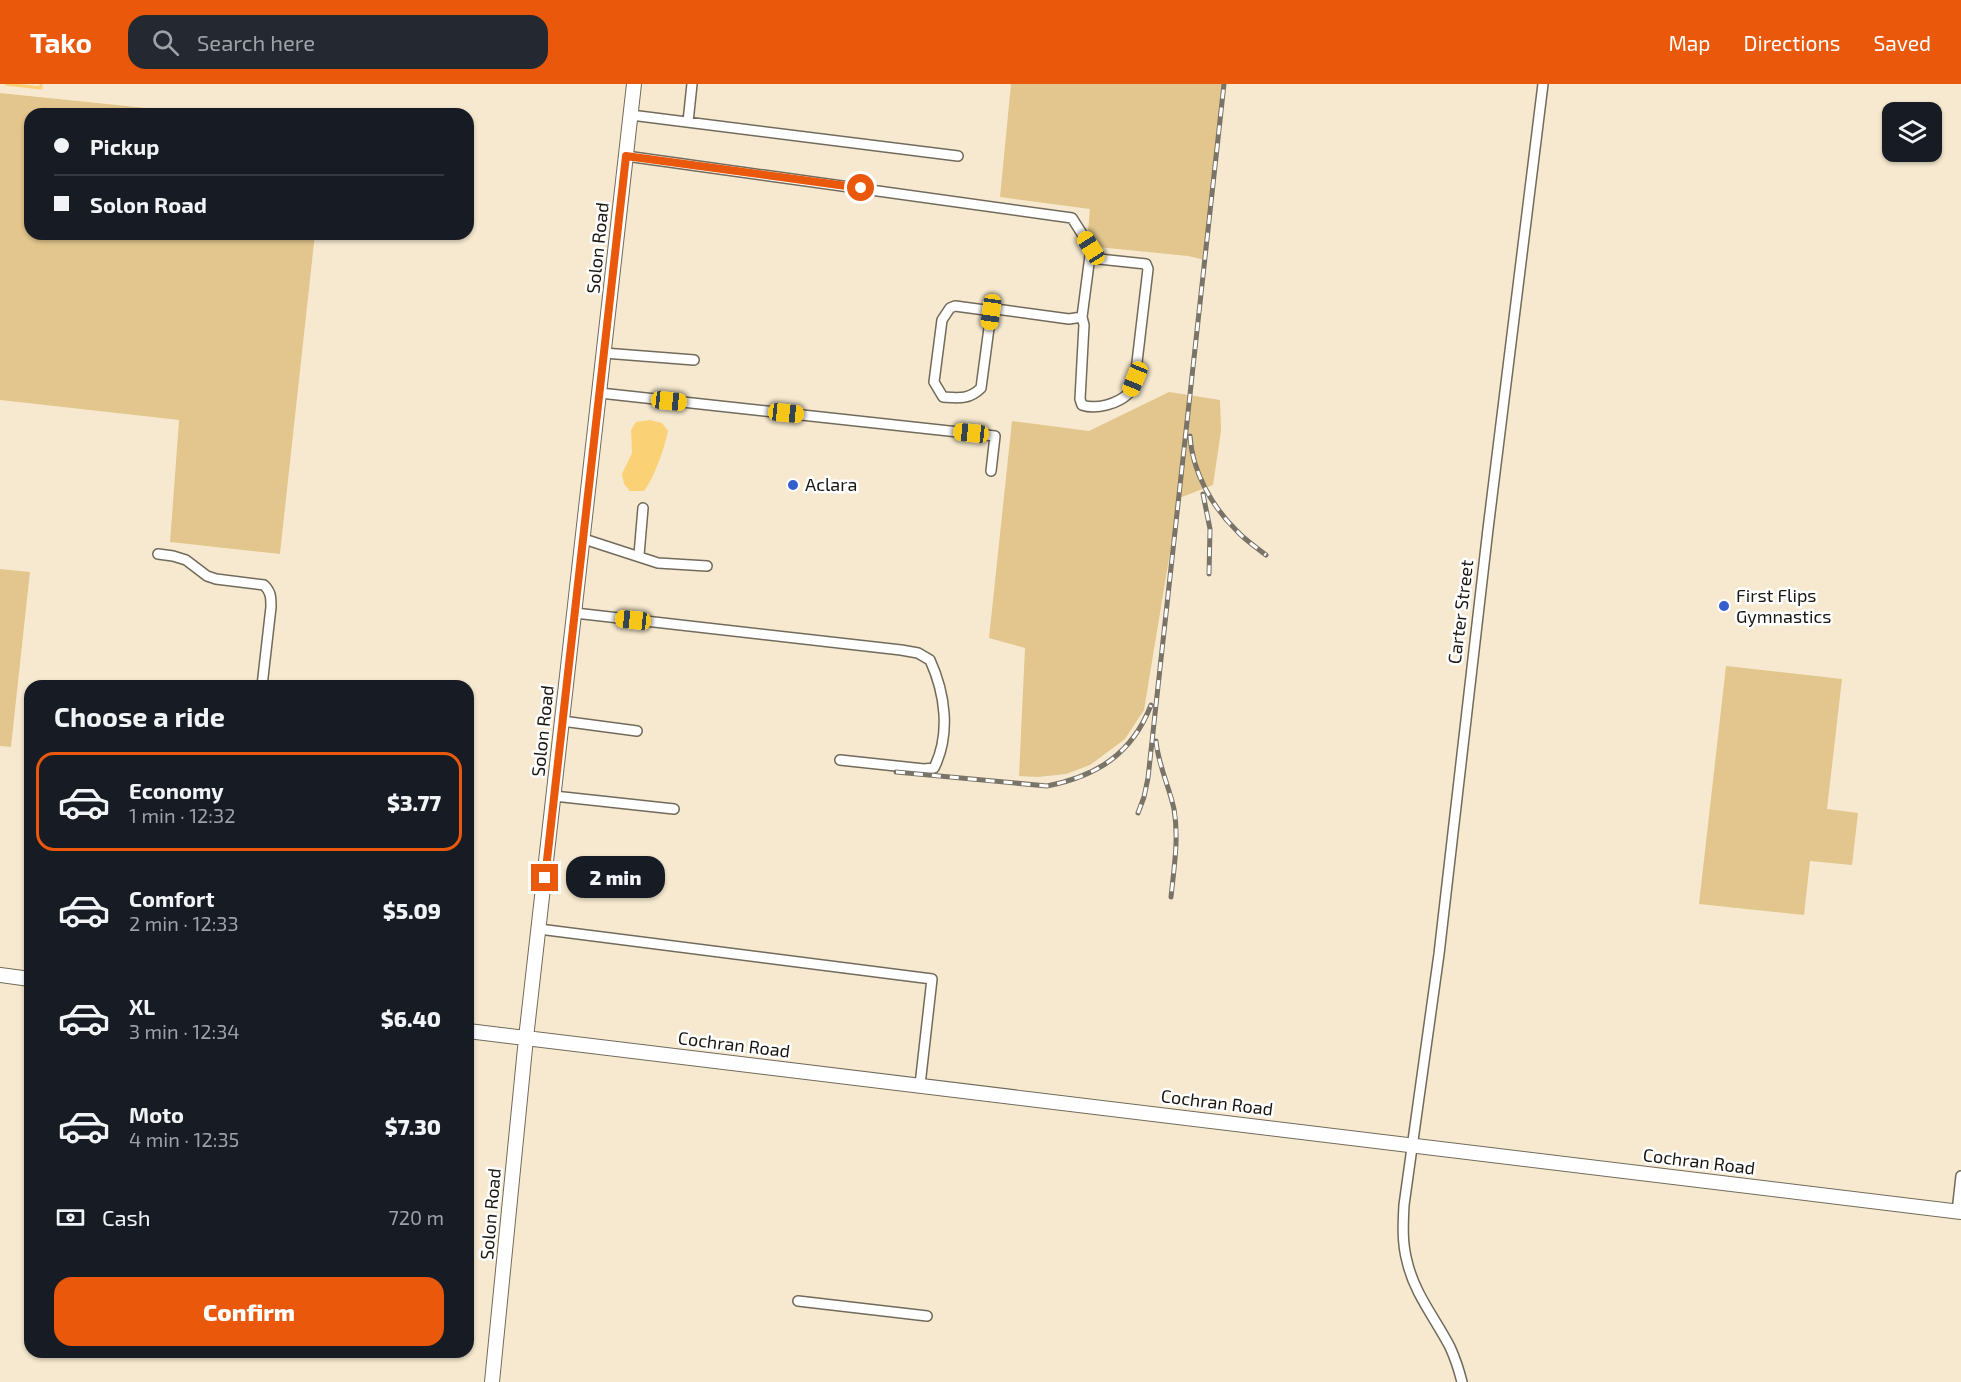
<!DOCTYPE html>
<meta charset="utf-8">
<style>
:root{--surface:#171b24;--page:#242831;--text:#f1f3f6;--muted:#9ea1a6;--line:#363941;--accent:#ea580c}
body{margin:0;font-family:"Exo 2",sans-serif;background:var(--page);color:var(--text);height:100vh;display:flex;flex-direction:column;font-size:22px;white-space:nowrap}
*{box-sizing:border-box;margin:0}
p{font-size:20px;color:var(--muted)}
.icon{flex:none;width:33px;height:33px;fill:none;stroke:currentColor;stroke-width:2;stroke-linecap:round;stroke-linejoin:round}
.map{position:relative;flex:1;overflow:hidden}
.panel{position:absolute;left:24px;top:596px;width:450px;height:678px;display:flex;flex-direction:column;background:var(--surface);border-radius:18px;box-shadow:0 2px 4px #0004}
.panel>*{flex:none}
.hud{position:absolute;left:24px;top:24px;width:450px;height:132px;border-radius:18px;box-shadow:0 2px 4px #0004;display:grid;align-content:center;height:132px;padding:0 30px;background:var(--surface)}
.controls{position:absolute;left:1882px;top:18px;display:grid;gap:12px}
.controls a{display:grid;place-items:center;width:60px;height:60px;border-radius:12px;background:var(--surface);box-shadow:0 2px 4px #0004;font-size:30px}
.end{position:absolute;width:27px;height:27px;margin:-14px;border:8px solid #ea580c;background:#fff;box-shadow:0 0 0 3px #fff}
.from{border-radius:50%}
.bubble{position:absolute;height:42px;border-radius:18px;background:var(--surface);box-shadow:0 2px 4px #0004;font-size:20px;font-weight:800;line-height:42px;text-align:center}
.car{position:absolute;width:18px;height:36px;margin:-18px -9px;border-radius:8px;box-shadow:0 0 4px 2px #0007;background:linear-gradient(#f5c518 24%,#345 0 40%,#f5c518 0 76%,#345 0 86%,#f5c518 0)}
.hud b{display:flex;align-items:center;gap:21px;height:57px;font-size:22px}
.hud b+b{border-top:2px solid var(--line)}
.hud i{width:15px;height:15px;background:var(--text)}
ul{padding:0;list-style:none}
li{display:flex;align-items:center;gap:18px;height:99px;margin:0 12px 9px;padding:0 18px;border:3px solid transparent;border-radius:18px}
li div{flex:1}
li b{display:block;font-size:22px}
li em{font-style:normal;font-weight:800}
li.selected{border-color:var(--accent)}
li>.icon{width:54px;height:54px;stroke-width:1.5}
h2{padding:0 30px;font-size:27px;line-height:72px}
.pay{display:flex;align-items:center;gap:15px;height:66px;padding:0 30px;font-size:22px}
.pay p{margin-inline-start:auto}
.button{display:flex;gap:12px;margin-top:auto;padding:12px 30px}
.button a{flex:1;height:69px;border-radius:18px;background:var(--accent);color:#fff;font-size:24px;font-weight:800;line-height:69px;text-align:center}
header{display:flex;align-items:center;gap:36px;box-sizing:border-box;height:84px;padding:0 30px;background:var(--accent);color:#fff}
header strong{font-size:28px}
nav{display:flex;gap:33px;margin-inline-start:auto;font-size:21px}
.search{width:420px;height:54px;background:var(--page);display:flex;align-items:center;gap:15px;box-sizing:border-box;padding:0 21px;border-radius:18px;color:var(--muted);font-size:22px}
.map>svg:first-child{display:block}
</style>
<header>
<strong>Tako</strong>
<div class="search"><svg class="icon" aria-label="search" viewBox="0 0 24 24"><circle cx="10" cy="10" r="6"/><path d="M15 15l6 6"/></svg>Search here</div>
<nav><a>Map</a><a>Directions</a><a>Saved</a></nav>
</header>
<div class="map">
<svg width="1961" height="1298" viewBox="0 0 1961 1298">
<rect width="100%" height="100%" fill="#fdf4e1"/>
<!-- built -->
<path fill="#f6e9cf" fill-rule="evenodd" d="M0,0H1961V1298H0V662L11,663L30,489L0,485V316L179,336L170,458L280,470L315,150H468V30H205L0,9ZM1893,28H1932V68H1893ZM30,602H468V1268H30Z"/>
<!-- green -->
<path fill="#e2c68d" d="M1011,0H1224L1205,176L1188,172L1098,163L1088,148L1090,125L1000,113Z
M0,9L205,30H30V150H315L280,470L170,458L179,336L0,316Z
M1169,308L1220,316L1221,347L1213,401L1179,414L1144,626L1125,655L1090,681L1066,690L1038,693L1019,692L1025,564L989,554L1012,337L1089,347Z
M0,485L30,488L11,663L0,662Z
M1726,582L1842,595L1827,725L1858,729L1852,781L1810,777L1804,831L1699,820Z"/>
<!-- water -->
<path fill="#fbd176" d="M650,336L662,339L668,347C665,362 654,395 644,407H630L624,400L622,390L632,369L631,346L636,338Z"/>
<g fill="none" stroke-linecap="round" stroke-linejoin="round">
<!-- stream -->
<path stroke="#fbd176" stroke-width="3" d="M6,0L41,4V0"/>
<defs>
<path id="street" d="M631,31L958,72
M688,38L692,0
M626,72L1072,134L1091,164L1082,233L1069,235L996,225L991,229L981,304C969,316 958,314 943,313L934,298L942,236L950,224L955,222L985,226L991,229
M1082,233L1084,241L1080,315L1082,321C1096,326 1118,320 1129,309C1132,306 1134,300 1135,295L1148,185L1146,180L1090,174
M604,269L694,276
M600,309L995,352L991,387
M584,455L658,479L707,482
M158,470L173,472L186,476L207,492L216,495L264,501C271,508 271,513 271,523L262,602
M639,471L643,424
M575,529L901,566L918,569L930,576C945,609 951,650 934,684L924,685L840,676
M562,637L637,647
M554,712L674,725
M539,845L932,895L920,1001
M1957,1128L1961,1092
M798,1217L927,1232
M1462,1298C1459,1286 1455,1274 1450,1263C1435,1234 1414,1209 1407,1177C1402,1159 1403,1140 1404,1121L1439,870L1488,445L1543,0"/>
<path id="secondary" d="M0,891L30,895
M468,947L1961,1128
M492,1298L526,954L634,0"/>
</defs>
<!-- street casing -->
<use href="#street" stroke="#726a5a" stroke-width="12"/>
<!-- secondary casing -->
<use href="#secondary" stroke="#726a5a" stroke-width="16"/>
<!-- street -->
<use href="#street" stroke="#fff" stroke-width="9"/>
<!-- secondary -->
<use href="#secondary" stroke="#fff" stroke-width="14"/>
<defs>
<path id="rail" d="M1190,352C1192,387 1212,423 1237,447C1245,456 1256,463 1266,471
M1203,410L1210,445L1209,490
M1156,657C1158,680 1169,702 1174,725C1179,754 1174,784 1171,813
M896,688L1047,702C1097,692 1132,670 1151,621
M1138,729L1144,713L1148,694L1224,0"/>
</defs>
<!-- rail casing -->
<use href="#rail" stroke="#797368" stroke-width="5"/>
<!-- rail -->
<use href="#rail" stroke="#fff" stroke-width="3" stroke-dasharray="9" stroke-linecap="butt"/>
</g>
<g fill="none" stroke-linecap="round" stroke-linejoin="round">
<!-- route -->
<path stroke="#ea580c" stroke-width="8" d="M545,794L626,72L861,104"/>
</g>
<!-- markers -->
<g fill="#345ece" stroke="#fff" stroke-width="2">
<circle cx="793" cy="401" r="6"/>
<circle cx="1724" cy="522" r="6"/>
</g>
<g text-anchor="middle" stroke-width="5" stroke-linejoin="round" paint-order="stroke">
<!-- street labels -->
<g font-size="18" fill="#1a1711" stroke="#fff">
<text transform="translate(598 164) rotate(-84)" y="6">Solon Road</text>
<text transform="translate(1461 528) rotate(-83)" y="6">Carter Street</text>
<text transform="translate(543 647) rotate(-84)" y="6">Solon Road</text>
<text transform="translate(734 961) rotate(7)" y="6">Cochran Road</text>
<text transform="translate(1217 1019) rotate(7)" y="6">Cochran Road</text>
<text transform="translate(1699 1078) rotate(7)" y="6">Cochran Road</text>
<text transform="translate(491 1130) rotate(-85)" y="6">Solon Road</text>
</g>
<!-- poi labels -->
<g font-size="18" fill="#1a1711" stroke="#fff" text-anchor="start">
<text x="805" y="407">Aclara</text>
<text x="1736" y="518">First Flips<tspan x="1736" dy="21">Gymnastics</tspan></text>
</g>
</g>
</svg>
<div class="controls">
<a><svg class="icon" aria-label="layers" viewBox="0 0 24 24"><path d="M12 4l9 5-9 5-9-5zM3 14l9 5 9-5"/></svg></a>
</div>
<i class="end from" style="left:861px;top:104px"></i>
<i class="end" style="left:545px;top:794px"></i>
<div class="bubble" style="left:566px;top:772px;width:99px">2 min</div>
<i class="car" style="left:1091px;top:164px;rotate:328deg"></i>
<i class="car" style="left:991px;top:228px;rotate:188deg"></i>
<i class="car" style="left:1135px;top:295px;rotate:202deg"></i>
<i class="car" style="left:669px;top:317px;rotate:96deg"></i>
<i class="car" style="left:786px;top:329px;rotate:96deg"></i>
<i class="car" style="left:971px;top:349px;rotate:276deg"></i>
<i class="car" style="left:633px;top:536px;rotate:276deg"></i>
<div class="hud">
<b><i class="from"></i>Pickup</b>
<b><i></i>Solon Road</b>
</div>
<section class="panel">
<h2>Choose a ride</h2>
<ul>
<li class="selected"><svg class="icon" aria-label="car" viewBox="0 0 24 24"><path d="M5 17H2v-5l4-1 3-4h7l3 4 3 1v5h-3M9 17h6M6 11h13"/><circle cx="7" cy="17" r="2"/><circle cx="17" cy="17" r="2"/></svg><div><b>Economy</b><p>1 min · 12:32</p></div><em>$3.77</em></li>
<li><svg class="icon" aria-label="car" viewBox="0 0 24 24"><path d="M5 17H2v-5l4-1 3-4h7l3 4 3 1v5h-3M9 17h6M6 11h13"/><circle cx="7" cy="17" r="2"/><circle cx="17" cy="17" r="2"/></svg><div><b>Comfort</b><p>2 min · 12:33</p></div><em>$5.09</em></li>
<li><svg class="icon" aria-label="car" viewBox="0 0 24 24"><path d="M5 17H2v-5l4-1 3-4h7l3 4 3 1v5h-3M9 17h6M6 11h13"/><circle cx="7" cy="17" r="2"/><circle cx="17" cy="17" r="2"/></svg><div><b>XL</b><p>3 min · 12:34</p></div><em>$6.40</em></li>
<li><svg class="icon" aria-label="car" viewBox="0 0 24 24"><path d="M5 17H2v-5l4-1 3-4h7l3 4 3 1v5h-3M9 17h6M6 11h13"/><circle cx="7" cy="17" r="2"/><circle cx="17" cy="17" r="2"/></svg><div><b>Moto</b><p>4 min · 12:35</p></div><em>$7.30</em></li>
</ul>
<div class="pay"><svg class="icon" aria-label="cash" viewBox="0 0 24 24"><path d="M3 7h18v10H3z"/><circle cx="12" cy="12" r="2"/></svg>Cash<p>720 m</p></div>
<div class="button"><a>Confirm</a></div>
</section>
</div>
